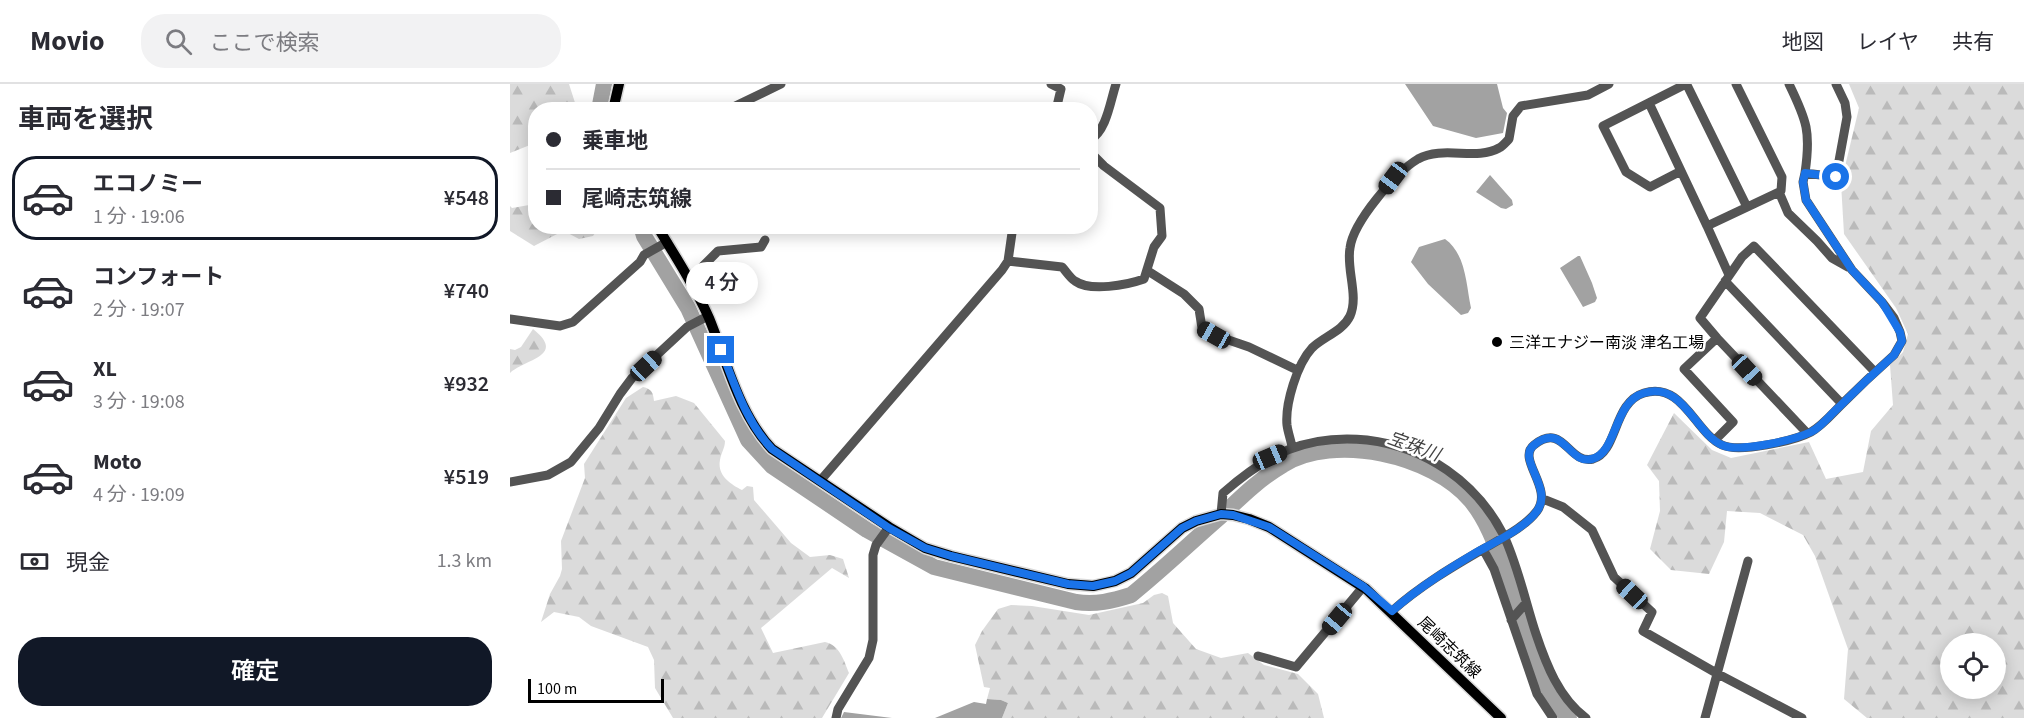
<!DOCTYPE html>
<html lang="ja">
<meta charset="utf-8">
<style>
:root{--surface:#fff;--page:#f2f2f3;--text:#2b2b33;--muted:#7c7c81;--line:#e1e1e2;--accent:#111827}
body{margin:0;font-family:"Source Sans 3","Noto Sans JP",sans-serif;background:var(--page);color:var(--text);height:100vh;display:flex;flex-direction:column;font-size:22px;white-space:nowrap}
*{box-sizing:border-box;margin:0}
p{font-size:20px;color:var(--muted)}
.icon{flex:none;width:33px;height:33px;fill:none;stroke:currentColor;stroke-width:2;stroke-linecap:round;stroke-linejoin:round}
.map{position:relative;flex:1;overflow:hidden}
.panel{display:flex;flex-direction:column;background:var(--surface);width:510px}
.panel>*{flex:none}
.guide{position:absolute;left:18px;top:18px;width:570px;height:132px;border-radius:24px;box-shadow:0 3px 15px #0003;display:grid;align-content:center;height:132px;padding:0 18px;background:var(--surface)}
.controls{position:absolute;left:1430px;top:549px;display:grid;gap:12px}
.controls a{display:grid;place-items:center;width:66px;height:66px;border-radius:50%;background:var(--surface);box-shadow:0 3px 15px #0003;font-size:30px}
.scale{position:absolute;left:18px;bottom:15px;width:136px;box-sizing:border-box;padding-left:6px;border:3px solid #000;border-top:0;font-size:16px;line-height:21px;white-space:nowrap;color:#000;-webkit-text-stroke:4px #fff;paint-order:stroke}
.end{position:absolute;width:27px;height:27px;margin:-14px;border:8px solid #1a73e8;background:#fff;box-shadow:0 0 0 3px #fff}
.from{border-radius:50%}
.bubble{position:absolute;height:42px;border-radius:21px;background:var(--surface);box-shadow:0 3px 15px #0003;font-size:20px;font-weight:600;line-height:42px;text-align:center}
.car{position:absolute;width:18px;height:36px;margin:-18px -9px;border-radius:8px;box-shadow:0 0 4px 2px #0007;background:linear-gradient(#222 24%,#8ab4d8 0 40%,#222 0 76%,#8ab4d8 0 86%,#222 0)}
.guide b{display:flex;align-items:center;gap:21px;height:57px;font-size:22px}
.guide b+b{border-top:2px solid var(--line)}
.guide i{width:15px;height:15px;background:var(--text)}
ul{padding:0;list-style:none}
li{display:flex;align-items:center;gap:18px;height:84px;margin:0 12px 9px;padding:0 6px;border:3px solid transparent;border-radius:24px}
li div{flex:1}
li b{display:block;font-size:22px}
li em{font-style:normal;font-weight:600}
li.on{border-color:var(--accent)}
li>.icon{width:54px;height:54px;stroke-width:1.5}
h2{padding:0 18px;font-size:27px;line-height:72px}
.pay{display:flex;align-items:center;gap:15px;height:66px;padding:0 18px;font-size:22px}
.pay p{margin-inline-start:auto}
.cta{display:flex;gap:12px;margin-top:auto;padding:12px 18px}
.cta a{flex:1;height:69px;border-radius:24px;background:var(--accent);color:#fff;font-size:24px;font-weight:600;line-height:69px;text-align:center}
header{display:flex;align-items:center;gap:36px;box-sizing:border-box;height:84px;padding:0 30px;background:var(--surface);border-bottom:2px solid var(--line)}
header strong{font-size:28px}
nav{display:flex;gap:33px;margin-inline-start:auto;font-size:21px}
.search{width:420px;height:54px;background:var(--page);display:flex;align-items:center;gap:15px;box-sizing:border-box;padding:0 21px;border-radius:24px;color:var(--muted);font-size:22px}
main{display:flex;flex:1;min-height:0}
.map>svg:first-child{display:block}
</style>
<header>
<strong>Movio</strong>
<div class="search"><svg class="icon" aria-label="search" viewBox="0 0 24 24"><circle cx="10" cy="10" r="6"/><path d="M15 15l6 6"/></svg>ここで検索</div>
<nav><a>地図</a><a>レイヤ</a><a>共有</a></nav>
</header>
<main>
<section class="panel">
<h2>車両を選択</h2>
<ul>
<li class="on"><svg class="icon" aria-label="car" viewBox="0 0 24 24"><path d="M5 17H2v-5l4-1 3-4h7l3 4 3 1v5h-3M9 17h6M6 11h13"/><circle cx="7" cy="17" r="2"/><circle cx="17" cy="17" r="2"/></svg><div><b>エコノミー</b><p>1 分 · 19:06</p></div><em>¥548</em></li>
<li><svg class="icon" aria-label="car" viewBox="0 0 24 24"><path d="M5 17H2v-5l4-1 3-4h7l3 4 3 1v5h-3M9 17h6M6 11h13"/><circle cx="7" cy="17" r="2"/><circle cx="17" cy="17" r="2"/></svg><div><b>コンフォート</b><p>2 分 · 19:07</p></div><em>¥740</em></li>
<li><svg class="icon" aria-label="car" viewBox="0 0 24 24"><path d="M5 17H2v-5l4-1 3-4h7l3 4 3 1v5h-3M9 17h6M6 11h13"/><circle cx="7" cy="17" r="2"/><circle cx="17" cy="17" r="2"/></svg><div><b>XL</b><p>3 分 · 19:08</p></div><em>¥932</em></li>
<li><svg class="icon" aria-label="car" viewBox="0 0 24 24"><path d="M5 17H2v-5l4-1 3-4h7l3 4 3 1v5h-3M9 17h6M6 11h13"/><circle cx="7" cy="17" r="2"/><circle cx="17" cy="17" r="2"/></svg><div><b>Moto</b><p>4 分 · 19:09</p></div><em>¥519</em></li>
</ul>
<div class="pay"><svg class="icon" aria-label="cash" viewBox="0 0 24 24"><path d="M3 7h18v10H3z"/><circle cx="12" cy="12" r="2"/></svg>現金<p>1.3 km</p></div>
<div class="cta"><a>確定</a></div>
</section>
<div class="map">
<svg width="1514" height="634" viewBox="0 0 1514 634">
<defs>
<pattern id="forest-firs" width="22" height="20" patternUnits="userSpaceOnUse" patternTransform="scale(1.5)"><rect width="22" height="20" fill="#dbdbdb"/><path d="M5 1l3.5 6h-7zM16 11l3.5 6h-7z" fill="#bababa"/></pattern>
</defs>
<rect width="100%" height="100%" fill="#fff"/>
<!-- forest -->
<path fill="url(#forest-firs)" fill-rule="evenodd" d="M0,0H59L67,25L26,26L25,59L0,69Z
M1339,0H1514V634H1357L1334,615L1338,565L1305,472L1293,451L1250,429L1217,427L1214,458L1199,490L1161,486L1140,465L1150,427L1149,397L1137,381L1164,329L1202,366L1221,374L1299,358L1316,395L1353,388L1361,347L1383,321L1380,281L1393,268L1398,250L1386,224L1334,150L1331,99L1349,24ZM1440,560H1485V604H1440Z
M25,120L26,142L83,143L87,146L83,152L69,155L56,148L49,149L24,162L0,147V122L2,124Z
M23,245C57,272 15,275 0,289V265L5,266L11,263Z
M133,303C142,305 143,309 144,317L166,312L184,319L215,357C215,364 211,369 210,376C207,391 220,400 232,406L237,402L243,403L244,416L281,459L300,473L320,471L333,475L339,494L322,484L251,544L263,569L315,558C330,561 334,577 339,589L312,634H163L145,604L144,576L138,563L81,542L69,533L44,528L31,538L40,510L50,492L52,485L51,457L75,394L74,380L116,314Z
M652,509L658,512L663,539L686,565L711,574L738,569L754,581L788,590L808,610L814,634H492L498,619L491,616L477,615L480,604L474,603L465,561L472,547L488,525L501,521L522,522L579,531L633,519L644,511Z"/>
<!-- water -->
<path fill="#a2a2a2" d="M895,0H987L993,24L997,29L993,49L966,54L923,42Z
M980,91L1002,116L1003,121L996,125L991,124L966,108Z
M935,155C956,170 956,200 961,224L958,229L951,231L918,200L901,178L909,163Z
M1068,172H1070L1082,199L1087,214L1085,218L1073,223L1050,184Z
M477,615L491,616L498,619L492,634H425L464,618L476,620Z
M334,628L382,634H331Z"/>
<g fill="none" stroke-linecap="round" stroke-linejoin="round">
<!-- river -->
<path stroke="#a2a2a2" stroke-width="16" d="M89,26L94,0
M131,142L134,152L178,224L238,356L262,382L357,446L424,483L566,518C586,521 602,517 621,511C652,486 680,459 710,433C730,414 749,395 773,381C824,349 923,371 961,417C976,435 985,459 993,481C1010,527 1025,599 1059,634"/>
<defs>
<path id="major" d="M103,26L109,0
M147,142C165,172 185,202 199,234C217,278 229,330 262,365L379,443L415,464L441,472L558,500L583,502L605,497L621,489L672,444L686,437L711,430L723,431L739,435L759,443L856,505L991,634"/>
</defs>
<!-- major casing -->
<use href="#major" stroke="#dbdbdb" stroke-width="13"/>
<!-- minor -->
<path stroke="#545454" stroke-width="9" d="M541,0L551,5L546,26
M1176,0L1093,42L1116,88L1140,103L1171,87L1197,142L1269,108
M1226,0L1272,93L1271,107L1269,108L1278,129L1307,157L1322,174L1338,183
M1279,0C1297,37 1301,48 1295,89
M1177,1L1237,123
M1139,19L1171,87
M217,26L271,0
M580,56C597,46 600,18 606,0
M1197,142L1219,191
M498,177L552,183C556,187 560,194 565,197C580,208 617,201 634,195L644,163L652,152L650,124L594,82L580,68
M638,187L674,210L689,225L692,244L704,251L739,263L787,286
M179,196L208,167L251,163L255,156
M1215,197L1332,320
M0,235L50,242L63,238L130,178L134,171L157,158
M1207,254L1297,349
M1205,356L1223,338L1174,285L1207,254L1190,234L1232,173L1244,162L1365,288
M782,363C781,356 778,349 777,341C775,320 787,280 802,264C813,253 833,247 840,232C849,212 836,185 840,164C843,138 886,88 908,75C933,61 966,77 989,64C993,62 996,58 999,55L1003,32L1011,22L1078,11L1099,0
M310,397L492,186L498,177L503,142
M0,398L38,391L61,378L89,344L110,310L122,294L177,243L198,232
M1033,415L1053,423L1082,446L1104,493L1142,528L1133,547L1208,590L1292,634
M711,430L713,409C757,370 796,350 857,356C916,363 966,398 993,450C1007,478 1016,520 1026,550C1036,580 1049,614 1076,634
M973,465L984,485L1027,610L1043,634
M882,527C910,502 942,483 975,464C992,454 1015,443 1027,427C1044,404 1006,375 1024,361C1054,337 1058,381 1083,375C1108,368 1103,318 1134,309C1173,297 1185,349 1212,361C1229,369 1284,357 1301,348C1312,342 1322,330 1331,321C1348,304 1366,287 1384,271L1392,257L1390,248L1384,234L1372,218L1342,186L1296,116L1293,98L1295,89L1326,93L1337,33L1335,19L1326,0
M1001,536L1016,519
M748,572L786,583L853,503
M326,634L328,625L359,574L363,556V471L366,461L379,443
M1195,634L1238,477"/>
<!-- major -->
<use href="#major" stroke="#000" stroke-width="10"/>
</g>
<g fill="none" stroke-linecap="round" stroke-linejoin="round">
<!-- route -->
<path stroke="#1a73e8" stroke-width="8" d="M211,266C225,301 236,338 262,365L379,444L415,464L441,472L558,500L583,502L605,497L621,489L672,444L686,437L711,430L723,431L759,443L854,503L882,527C908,504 937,486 967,468C985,458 1015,444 1027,427C1044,404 1006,375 1024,361C1054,337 1058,381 1082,375C1108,368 1103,318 1134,309C1173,297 1185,349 1212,361C1229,369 1284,356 1301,348C1311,343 1319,332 1328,324C1346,306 1365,288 1384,271L1392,257L1390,248L1372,218L1342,186L1296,116L1293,98L1295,89L1326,93"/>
</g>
<!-- markers -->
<circle fill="#000" stroke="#fff" stroke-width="2" cx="987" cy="258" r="6"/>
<g text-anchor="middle" stroke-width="5" stroke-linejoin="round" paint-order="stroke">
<!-- poi labels -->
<g font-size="16" fill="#000" stroke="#fff" text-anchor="start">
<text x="999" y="264">三洋エナジー南淡 津名工場</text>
</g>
<!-- street labels -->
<g font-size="16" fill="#000" stroke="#fff">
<text transform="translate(940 563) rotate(44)" y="6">尾崎志筑線</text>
</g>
<!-- water labels -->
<g font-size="18" font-style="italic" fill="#434343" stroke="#fff">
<text transform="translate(904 362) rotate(20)" y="6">宝珠川</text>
</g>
</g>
</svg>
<div class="controls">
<a><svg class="icon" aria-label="locate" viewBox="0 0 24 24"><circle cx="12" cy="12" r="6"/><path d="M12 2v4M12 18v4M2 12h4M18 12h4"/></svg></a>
</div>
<div class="scale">100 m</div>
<i class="end from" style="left:1326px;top:93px"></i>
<i class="end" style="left:211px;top:266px"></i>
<div class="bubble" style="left:176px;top:178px;width:72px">4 分</div>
<i class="car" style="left:883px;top:94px;rotate:217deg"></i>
<i class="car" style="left:704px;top:251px;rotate:299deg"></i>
<i class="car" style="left:136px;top:282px;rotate:47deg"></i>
<i class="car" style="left:1237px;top:286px;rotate:137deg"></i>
<i class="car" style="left:760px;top:373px;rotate:67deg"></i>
<i class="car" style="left:1122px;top:510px;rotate:313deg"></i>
<i class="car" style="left:827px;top:535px;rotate:220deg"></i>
<div class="guide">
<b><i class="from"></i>乗車地</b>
<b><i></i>尾崎志筑線</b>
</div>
</div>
</main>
